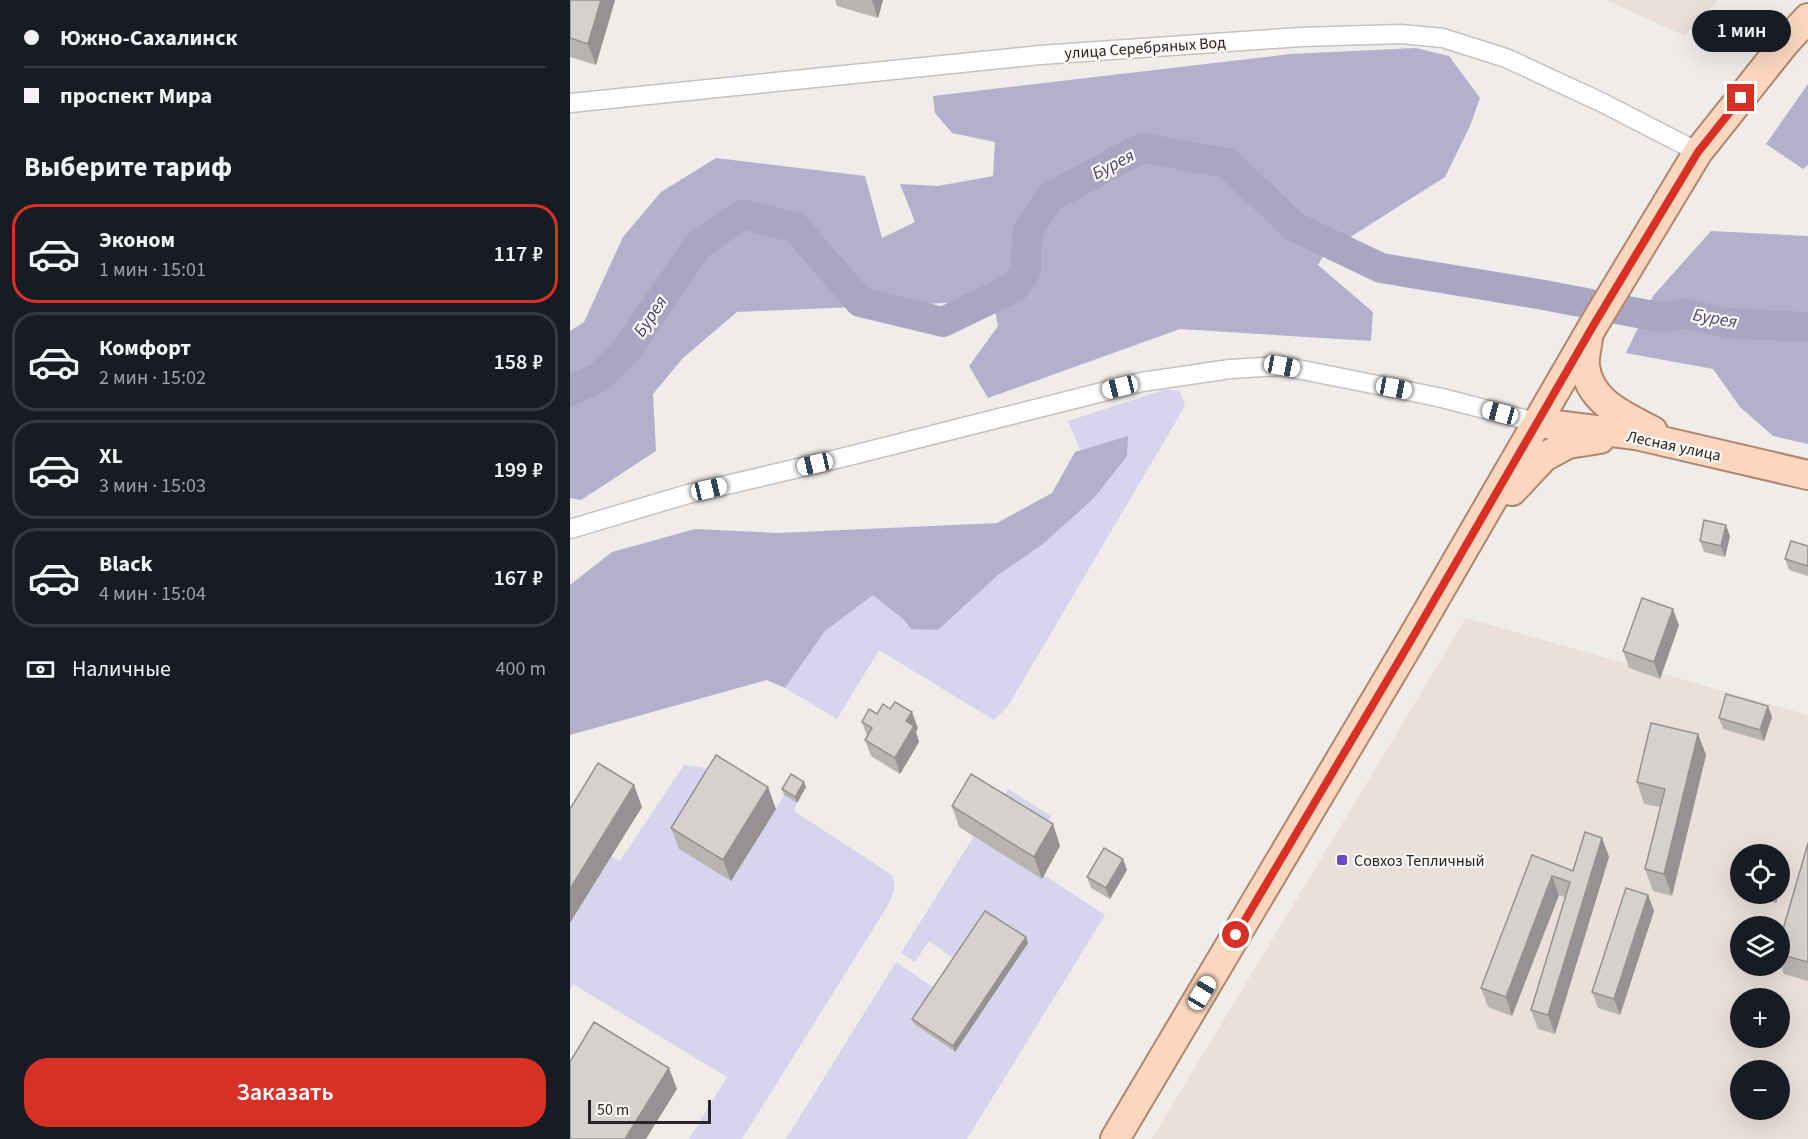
<!DOCTYPE html>
<html lang="ru">
<meta charset="utf-8">
<style>
:root{--surface:#171b24;--page:#20242c;--text:#f1f3f6;--muted:#9ea1a6;--line:#363941;--accent:#d93025}
body{margin:0;font-family:"Source Sans 3",sans-serif;background:var(--page);color:var(--text);height:100vh;display:flex;flex-direction:column;font-size:22px;white-space:nowrap}
*{box-sizing:border-box;margin:0}
p{font-size:20px;color:var(--muted)}
.icon{flex:none;width:33px;height:33px;fill:none;stroke:currentColor;stroke-width:2;stroke-linecap:round;stroke-linejoin:round}
.map{position:relative;flex:1;overflow:hidden}
.details{display:flex;flex-direction:column;background:var(--surface);width:570px}
.details>*{flex:none}
.top-card{display:grid;align-content:center;height:132px;padding:0 24px;background:var(--surface)}
.controls{position:absolute;left:1160px;top:844px;display:grid;gap:12px}
.controls a{display:grid;place-items:center;width:60px;height:60px;border-radius:50%;background:var(--surface);box-shadow:0 6px 24px #0002;font-size:30px}
.scale{position:absolute;left:18px;bottom:15px;width:123px;box-sizing:border-box;padding-left:6px;border:3px solid #272525;border-top:0;font-size:16px;line-height:21px;white-space:nowrap;color:#272525;-webkit-text-stroke:4px #fdf9f7;paint-order:stroke}
.end{position:absolute;width:27px;height:27px;margin:-14px;border:8px solid #d93025;background:#fff;box-shadow:0 0 0 3px #fff}
.from{border-radius:50%}
.bubble{position:absolute;height:42px;border-radius:21px;background:var(--surface);box-shadow:0 6px 24px #0002;font-size:20px;font-weight:600;line-height:42px;text-align:center}
.car{position:absolute;width:18px;height:36px;margin:-18px -9px;border-radius:8px;box-shadow:0 0 4px 2px #0007;background:linear-gradient(#fff 24%,#345 0 40%,#fff 0 76%,#345 0 86%,#fff 0)}
.top-card b{display:flex;align-items:center;gap:21px;height:57px;font-size:22px}
.top-card b+b{border-top:2px solid var(--line)}
.top-card i{width:15px;height:15px;background:var(--text)}
ul{padding:0;list-style:none}
li{display:flex;align-items:center;gap:18px;height:99px;margin:0 12px 9px;padding:0 12px;border:3px solid var(--line);border-radius:24px}
li div{flex:1}
li b{display:block;font-size:22px}
li em{font-style:normal;font-weight:600}
li.current{border-color:var(--accent)}
li>.icon{width:54px;height:54px;stroke-width:1.5}
h2{padding:0 24px;font-size:27px;line-height:72px}
.pay{display:flex;align-items:center;gap:15px;height:66px;padding:0 24px;font-size:22px}
.pay p{margin-inline-start:auto}
.primary-button{display:flex;gap:12px;margin-top:auto;padding:12px 24px}
.primary-button a{flex:1;height:69px;border-radius:24px;background:var(--accent);color:#fff;font-size:24px;font-weight:600;line-height:69px;text-align:center}
main{display:flex;flex:1;min-height:0}
.map>svg:first-child{display:block}
</style>
<main>
<section class="details">
<div class="top-card">
<b><i class="from"></i>Южно-Сахалинск</b>
<b><i></i>проспект Мира</b>
</div>
<h2>Выберите тариф</h2>
<ul>
<li class="current"><svg class="icon" aria-label="car" viewBox="0 0 24 24"><path d="M5 17H2v-5l4-1 3-4h7l3 4 3 1v5h-3M9 17h6M6 11h13"/><circle cx="7" cy="17" r="2"/><circle cx="17" cy="17" r="2"/></svg><div><b>Эконом</b><p>1 мин · 15:01</p></div><em>117 ₽</em></li>
<li><svg class="icon" aria-label="car" viewBox="0 0 24 24"><path d="M5 17H2v-5l4-1 3-4h7l3 4 3 1v5h-3M9 17h6M6 11h13"/><circle cx="7" cy="17" r="2"/><circle cx="17" cy="17" r="2"/></svg><div><b>Комфорт</b><p>2 мин · 15:02</p></div><em>158 ₽</em></li>
<li><svg class="icon" aria-label="car" viewBox="0 0 24 24"><path d="M5 17H2v-5l4-1 3-4h7l3 4 3 1v5h-3M9 17h6M6 11h13"/><circle cx="7" cy="17" r="2"/><circle cx="17" cy="17" r="2"/></svg><div><b>XL</b><p>3 мин · 15:03</p></div><em>199 ₽</em></li>
<li><svg class="icon" aria-label="car" viewBox="0 0 24 24"><path d="M5 17H2v-5l4-1 3-4h7l3 4 3 1v5h-3M9 17h6M6 11h13"/><circle cx="7" cy="17" r="2"/><circle cx="17" cy="17" r="2"/></svg><div><b>Black</b><p>4 мин · 15:04</p></div><em>167 ₽</em></li>
</ul>
<div class="pay"><svg class="icon" aria-label="cash" viewBox="0 0 24 24"><path d="M3 7h18v10H3z"/><circle cx="12" cy="12" r="2"/></svg>Наличные<p>400 m</p></div>
<div class="primary-button"><a>Заказать</a></div>
</section>
<div class="map">
<svg width="1238" height="1139" viewBox="0 0 1238 1139">
<rect width="100%" height="100%" fill="#efecea"/>
<!-- built -->
<path fill="#eadfd9" fill-rule="evenodd" d="M1036,0H1148L1115,36Z
M896,618L1238,715V1139H582ZM1170,855H1209V894H1170ZM1170,927H1209V966H1170ZM1170,999H1209V1038H1170ZM1170,1071H1209V1110H1170Z"/>
<!-- green -->
<path fill="#d7d5ed" d="M596,389L610,391L615,406L438,706L424,720L309,650L267,719L215,688L255,631L303,594L334,620L519,471L498,421Z
M114,765L144,769L206,809L214,795L227,803L224,811L322,875C328,889 321,898 315,910L172,1139H119L157,1077L3,984L0,989V923L41,856L50,861Z
M438,789L481,816L471,834L427,807Z
M404,836L472,878L474,875L535,915L397,1139H216L326,962L367,990L344,1024L384,1052L458,943L387,961L359,941L345,962L331,953Z"/>
<!-- forest -->
<path fill="#b3b0cd" d="M846,48L879,56L910,98L900,126L875,177L755,253L748,265L803,312L801,341L610,329L418,398L399,366L428,326L423,301L167,312L113,358L83,394L86,451L11,500L0,498V331L14,322L53,237L91,192L146,158L295,176L312,238L345,222L330,184L368,186L423,176L425,142L382,133L365,113L363,96L721,54Z
M1238,84V165L1233,169L1196,144Z
M1141,231L1238,236V444L1203,436L1170,407L1143,369L1056,353L1083,296Z
M558,436L557,456L524,498L473,544L428,575L368,630L341,629L334,620L303,595L255,631L215,688L197,680L0,735V585L42,552L125,529L207,533L427,523L482,493L505,452Z"/>
<g fill="none" stroke-linecap="round" stroke-linejoin="round">
<!-- river -->
<path stroke="#a9a6c3" stroke-width="30" d="M0,391L29,377L56,351L128,245L173,214L226,228L290,302L373,322L445,287L456,270L457,232L480,197L572,148L657,163L725,227L811,268L974,295L1094,318L1115,313L1154,323L1238,327"/>
<defs>
<path id="minor" d="M0,103L470,55L731,37L831,34L873,38L936,58L1033,103L1128,152
M0,529L118,494L267,459L572,382L660,369L712,366L868,397L969,423"/>
<path id="primary" d="M1018,338C1017,347 1014,357 1015,366C1019,402 1055,416 1083,431
M969,423L1066,435L1238,475
M942,491L974,457L998,444L1030,439
M545,1139L840,642L1023,326L1128,152L1214,44L1238,18"/>
</defs>
<!-- minor casing -->
<use href="#minor" stroke="#c5c2c0" stroke-width="21"/>
<!-- primary casing -->
<use href="#primary" stroke="#b0876d" stroke-width="32"/>
<!-- minor -->
<use href="#minor" stroke="#fff" stroke-width="18"/>
<!-- primary -->
<use href="#primary" stroke="#fbd7bf" stroke-width="28"/>
</g>
<!-- wall -->
<path fill="#b7b4b2" d="M0,0H45L26,65L0,57Z
M265,0H313L308,18L267,6Z
M1160,536L1155,557L1134,552L1130,541Z
M1238,546V576L1219,570L1215,559Z
M1109,625L1090,679L1059,668L1053,651Z
M1198,706L1202,717L1194,741L1153,729L1149,718Z
M307,714L348,728L346,732L349,742L330,774L301,756L295,740L297,736L292,722Z
M1128,734L1136,755L1102,896L1083,891L1075,869L1090,807L1074,804L1067,782Z
M236,787L227,803L214,795L212,789Z
M382,806L483,824L490,846L472,879L389,827Z
M206,809L161,881L109,849L101,828Z
M1032,838L1039,857L985,1034L968,1029L961,1010L995,897L989,895L942,1016L918,1007L911,988L962,855L1003,871Z
M1238,843V981L1214,974L1209,960V943Z
M553,859L557,870L540,899L521,888L517,877Z
M1173,894H1209L1206,903Z
M1078,895L1084,911L1050,1015L1028,1008L1022,992Z
M456,937L458,943L385,1052L344,1024L342,1019Z"/>
<!-- shaded-wall -->
<path fill="#959291" d="M31,0H45L26,65L18,44Z
M302,0H313L308,18Z
M1156,525L1160,536L1155,557L1151,546Z
M1103,609L1109,625L1090,679L1084,662Z
M1198,706L1202,717L1194,741L1190,730Z
M342,712L348,728L346,732L349,742L330,774L325,758L336,721Z
M1128,734L1136,755L1102,896L1094,874Z
M234,782L236,787L227,803L225,797Z
M64,785L72,807L0,923V889Z
M198,787L206,809L161,881L153,860Z
M483,824L490,846L472,879L464,857Z
M1032,838L1039,857L985,1034L978,1015Z
M553,859L557,870L540,899L536,888Z
M1209,873L1212,881L1209,892Z
M982,876L989,895L942,1016L936,997Z
M1203,894H1209L1206,903Z
M1078,895L1084,911L1050,1015L1044,999Z
M456,937L458,943L385,1052L383,1046Z
M99,1068L107,1089L76,1139H55Z"/>
<!-- building -->
<path fill="#d5d1cf" stroke="#959291" stroke-width="1.5" d="M0,0H31L18,44L0,38Z
M1134,520L1156,525L1151,546L1130,541Z
M1221,541L1238,546V566L1215,559Z
M1072,598L1103,609L1084,662L1053,651Z
M1156,694L1198,706L1190,730L1149,718Z
M325,702L342,712L336,721L344,726L325,758L295,740L302,728L292,722L299,709L307,714L313,704L320,709Z
M1081,723L1128,734L1094,874L1075,869L1095,789L1067,782Z
M146,755L198,787L153,860L101,828Z
M28,763L64,785L0,889V809Z
M221,774L234,782L225,797L212,789Z
M401,774L483,824L464,857L382,806Z
M1015,832L1032,838L978,1015L961,1010L1000,882L982,876L936,997L911,988L962,855L1003,871Z
M1238,843V962L1209,954V943Z
M534,848L553,859L536,888L517,877Z
M1056,888L1078,895L1044,999L1022,992Z
M415,911L456,937L383,1046L342,1019Z
M24,1022L99,1068L55,1139H2L0,1138V1062Z"/>
<g fill="none" stroke-linecap="round" stroke-linejoin="round">
<!-- route -->
<path stroke="#d93025" stroke-width="8" d="M666,935L840,642L1023,326L1128,152L1171,98"/>
</g>
<!-- markers -->
<rect fill="#694cc5" stroke="#fdf9f7" stroke-width="2" x="766" y="854" width="12" height="12" rx="3"/>
<g text-anchor="middle" stroke-width="4.5" stroke-linejoin="round" paint-order="stroke">
<!-- street labels -->
<g font-size="16" fill="#272525" stroke="#fdf9f7">
<text transform="translate(575 47) rotate(-4)" y="6">улица Серебряных Вод</text>
<text transform="translate(1104 445) rotate(12)" y="6">Лесная улица</text>
</g>
<!-- poi labels -->
<g font-size="16" fill="#272525" stroke="#fdf9f7" text-anchor="start">
<text x="784" y="866">Совхоз Тепличный</text>
</g>
<!-- water labels -->
<g font-size="18" font-style="italic" fill="#49436e" stroke="#fdf9f7">
<text transform="translate(543 164) rotate(-28)" y="6">Бурея</text>
<text transform="translate(80 316) rotate(-56)" y="6">Бурея</text>
<text transform="translate(1145 318) rotate(10)" y="6">Бурея</text>
</g>
</g>
</svg>
<div class="controls">
<a><svg class="icon" aria-label="locate" viewBox="0 0 24 24"><circle cx="12" cy="12" r="6"/><path d="M12 2v4M12 18v4M2 12h4M18 12h4"/></svg></a>
<a><svg class="icon" aria-label="layers" viewBox="0 0 24 24"><path d="M12 4l9 5-9 5-9-5zM3 14l9 5 9-5"/></svg></a>
<a>+</a>
<a>−</a>
</div>
<div class="scale">50 m</div>
<i class="end from" style="left:666px;top:935px"></i>
<i class="end" style="left:1171px;top:98px"></i>
<div class="bubble" style="left:1122px;top:10px;width:99px">1 мин</div>
<i class="car" style="left:712px;top:366px;rotate:101deg"></i>
<i class="car" style="left:550px;top:387px;rotate:256deg"></i>
<i class="car" style="left:824px;top:388px;rotate:101deg"></i>
<i class="car" style="left:930px;top:413px;rotate:285deg"></i>
<i class="car" style="left:245px;top:464px;rotate:257deg"></i>
<i class="car" style="left:139px;top:489px;rotate:77deg"></i>
<i class="car" style="left:632px;top:993px;rotate:31deg"></i>
</div>
</main>
